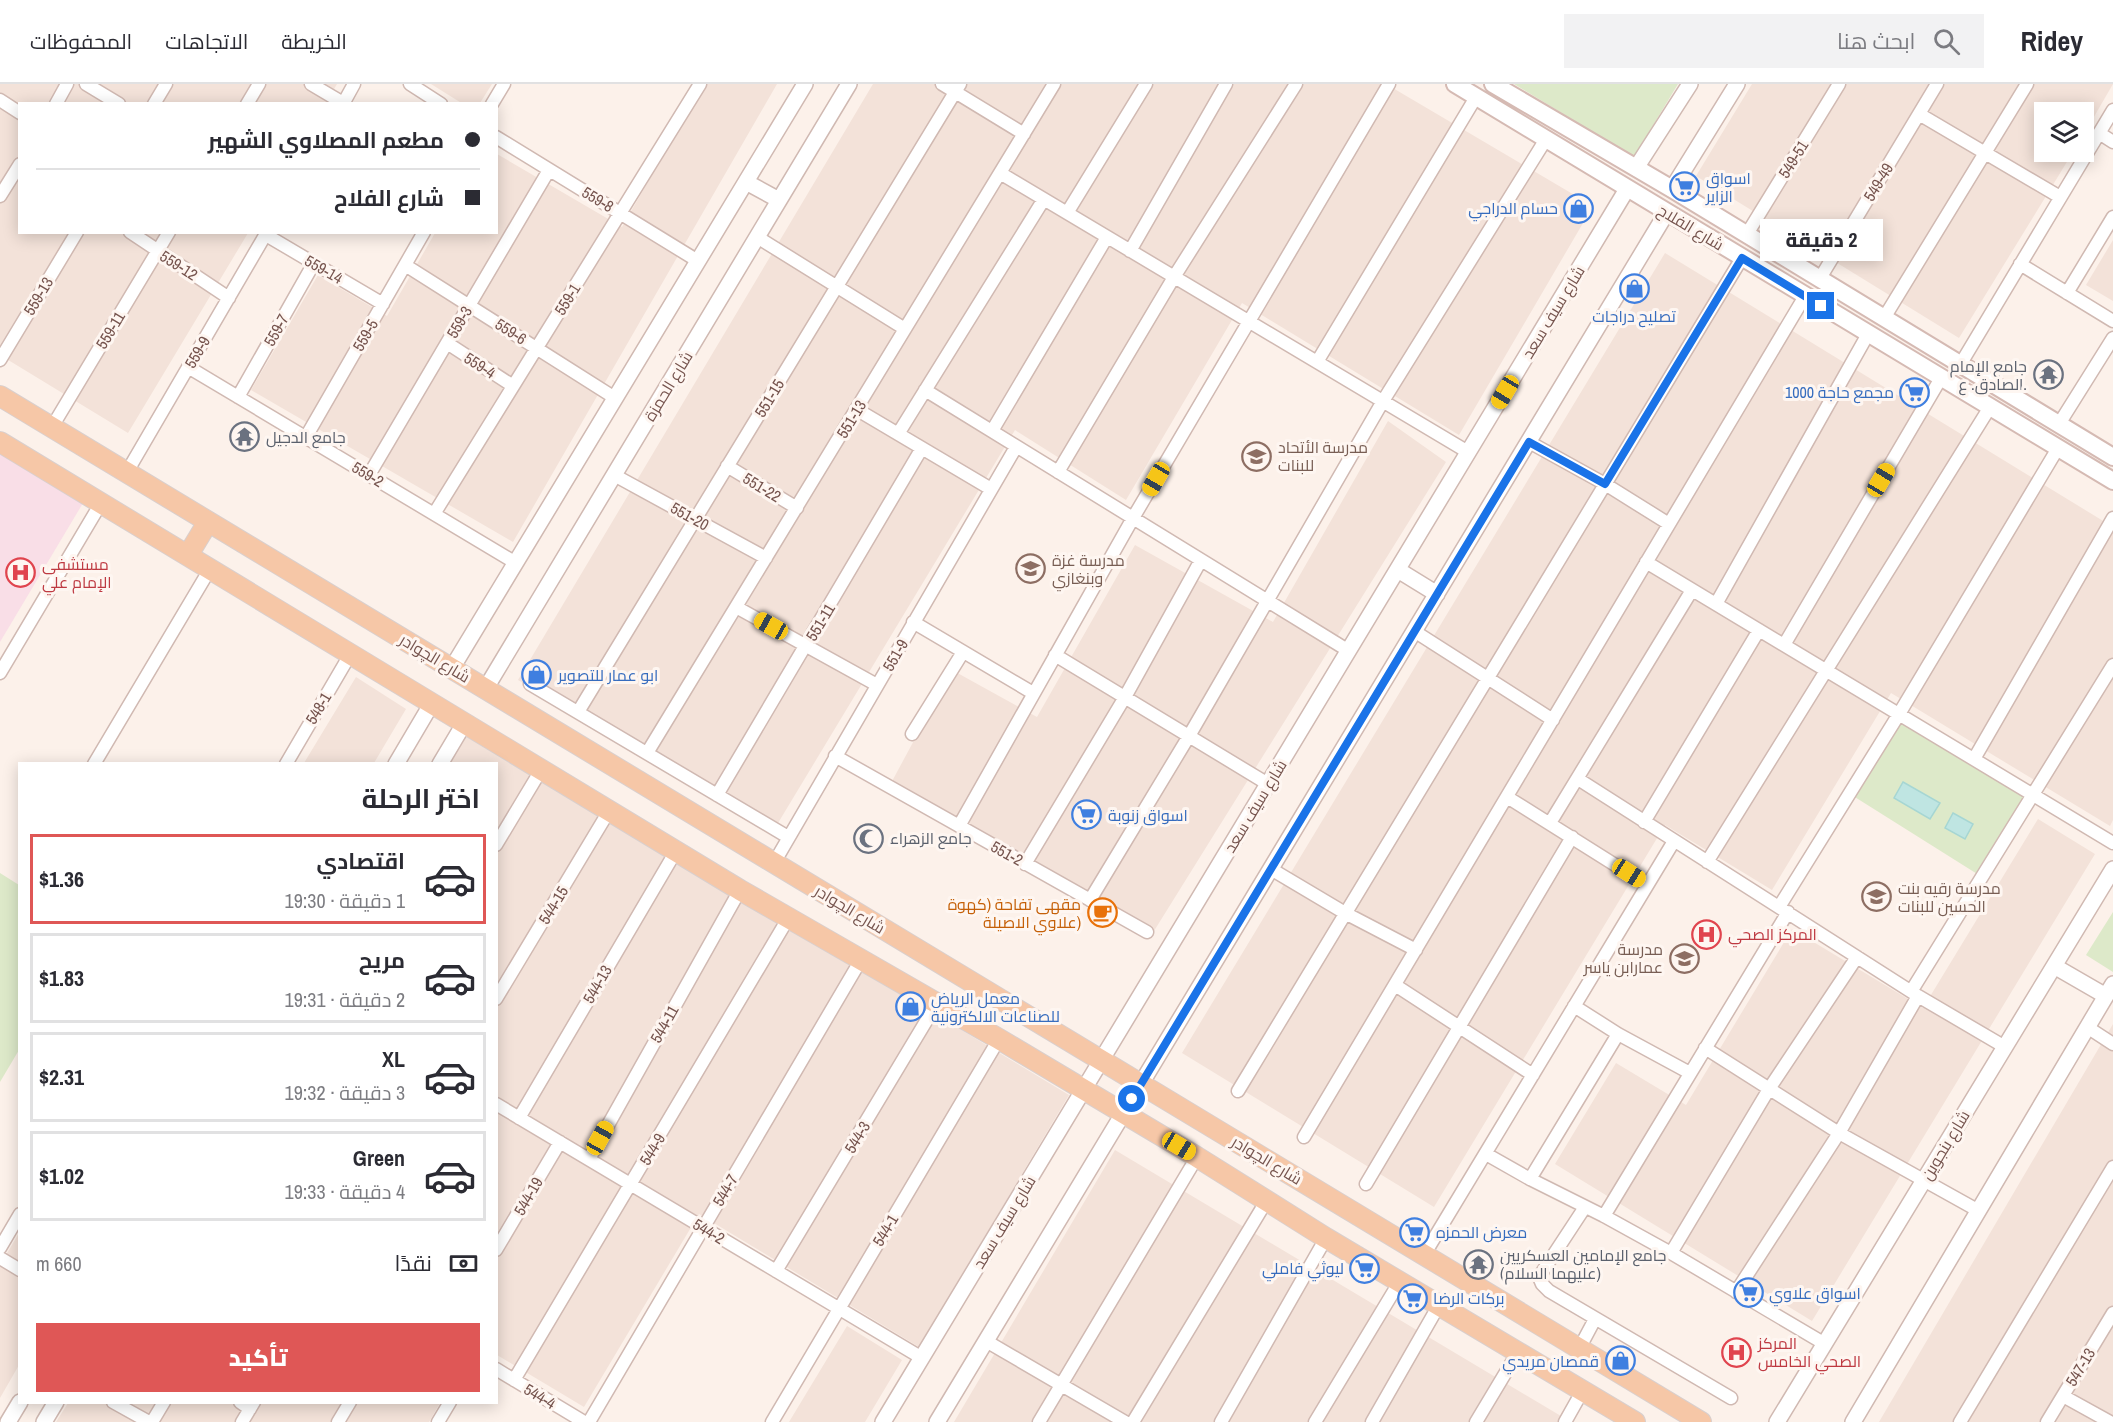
<!DOCTYPE html>
<html lang="ar">
<meta charset="utf-8">
<style>
:root{--surface:#fff;--page:#f2f2f3;--text:#2b2b33;--muted:#7c7c81;--line:#e1e1e2;--accent:#df5756}
body{margin:0;font-family:"Archivo Narrow",Cairo,sans-serif;background:var(--page);color:var(--text);direction:rtl;height:100vh;display:flex;flex-direction:column;font-size:22px;white-space:nowrap}
*{box-sizing:border-box;margin:0}
p{font-size:20px;color:var(--muted)}
.icon{flex:none;width:33px;height:33px;fill:none;stroke:currentColor;stroke-width:2;stroke-linecap:round;stroke-linejoin:round}
.map{position:relative;flex:1;overflow:hidden;direction:ltr}
.sheet{position:absolute;left:18px;top:678px;width:480px;height:642px;display:flex;flex-direction:column;background:var(--surface);border-radius:0px;box-shadow:0 3px 15px #0003;direction:rtl}
.sheet>*{flex:none}
.hud{position:absolute;left:18px;top:18px;width:480px;height:132px;border-radius:0px;box-shadow:0 3px 15px #0003;direction:rtl;display:grid;align-content:center;height:132px;padding:0 18px;background:var(--surface)}
.tools{position:absolute;left:2034px;top:18px;display:grid;gap:12px}
.tools a{display:grid;place-items:center;width:60px;height:60px;border-radius:0px;background:var(--surface);box-shadow:0 3px 15px #0003;font-size:30px}
.end{position:absolute;width:27px;height:27px;margin:-14px;border:8px solid #1a73e8;background:#fff;box-shadow:0 0 0 3px #fff}
.from{border-radius:50%}
.bubble{position:absolute;height:42px;border-radius:0px;background:var(--surface);box-shadow:0 3px 15px #0003;font-size:20px;font-weight:800;line-height:42px;text-align:center;direction:rtl}
.car{position:absolute;width:18px;height:36px;margin:-18px -9px;border-radius:8px;box-shadow:0 0 4px 2px #0007;background:linear-gradient(#f5c518 24%,#345 0 40%,#f5c518 0 76%,#345 0 86%,#f5c518 0)}
.hud b{display:flex;align-items:center;gap:21px;height:57px;font-size:22px}
.hud b+b{border-top:2px solid var(--line)}
.hud i{width:15px;height:15px;background:var(--text)}
ul{padding:0;list-style:none}
li{display:flex;align-items:center;gap:18px;height:90px;margin:0 12px 9px;padding:0 6px;border:3px solid var(--line);border-radius:0px}
li div{flex:1}
li b{display:block;font-size:22px}
li em{font-style:normal;font-weight:800}
li.selected{border-color:var(--accent)}
li>.icon{width:54px;height:54px;stroke-width:1.5}
h2{padding:0 18px;font-size:27px;line-height:72px}
.pay{display:flex;align-items:center;gap:15px;height:66px;padding:0 18px;font-size:22px}
.pay p{margin-inline-start:auto}
.button{display:flex;gap:12px;margin-top:auto;padding:12px 18px}
.button a{flex:1;height:69px;border-radius:0px;background:var(--accent);color:#fff;font-size:24px;font-weight:800;line-height:69px;text-align:center}
header{display:flex;align-items:center;gap:36px;box-sizing:border-box;height:84px;padding:0 30px;background:var(--surface);border-bottom:2px solid var(--line)}
header strong{font-size:28px}
nav{display:flex;gap:33px;margin-inline-start:auto;font-size:21px}
.search{width:420px;height:54px;background:var(--page);display:flex;align-items:center;gap:15px;box-sizing:border-box;padding:0 21px;border-radius:0px;color:var(--muted);font-size:22px}
.map>svg:first-child{display:block}
</style>
<header>
<strong>Ridey</strong>
<div class="search"><svg class="icon" aria-label="search" viewBox="0 0 24 24"><circle cx="10" cy="10" r="6"/><path d="M15 15l6 6"/></svg>ابحث هنا</div>
<nav><a>الخريطة</a><a>الاتجاهات</a><a>المحفوظات</a></nav>
</header>
<div class="map">
<svg width="2113" height="1338" viewBox="0 0 2113 1338">
<rect width="100%" height="100%" fill="#fcf1ea"/>
<!-- residential -->
<path fill="#f3e2d9" d="M0,0H337L326,19L20,20V148L248,149L128,349L0,271Z
M431,0H492L480,19L463,20Z
M704,0H777L513,458L251,306L318,191L387,232L435,149L496,148L497,70L622,143Z
M873,0H1386L1593,122L1459,351L1242,219L1126,416L1015,346L772,749L518,596Z
M1752,0H2113L2084,50V28H2044V68H2073L1959,254L1696,92Z
M2113,156V217L2086,201Z
M1665,169L2113,443V736L2110,742L1891,609L1772,806L1665,741L1434,1123L1182,969Z
M1388,337L1446,378L1149,855L890,701L952,586L1037,633L1135,461L1273,538Z
M356,593L406,625L374,679H304Z
M469,648L1069,1011L919,1263L699,1130L584,1323L497,1271L496,680H450Z
M2038,735L2095,770L1812,1237L1555,1080L1616,979L1686,1021L1792,845L1923,924Z
M2113,940V1338H1879Z
M1115,1066L1571,1338H954Z
M19,1149V1281L0,1314V1181Z
M847,1242L902,1276L865,1338H789Z
M68,1319H440L429,1338H56Z"/>
<!-- medical -->
<path fill="#f9dee7" d="M0,369L83,419L0,558Z"/>
<!-- green -->
<path fill="#dde9c9" d="M1514,0H1678L1634,73Z
M1899,630L2034,712L1982,793L1850,710Z
M0,789L19,801V966L0,998Z
M2113,828V888L2086,871Z"/>
<!-- water -->
<path fill="#bfe5e2" stroke="#a6d6d3" stroke-width="1.5" d="M1903,698L1940,719L1930,735L1894,714Z
M1953,729L1973,740L1965,755L1945,744Z"/>
<g fill="none" stroke-linecap="round" stroke-linejoin="round">
<defs>
<path id="minor" d="M86,0L119,20
M311,0L343,19
M410,0L441,20
M942,0L1024,50
M0,16L20,29
M56,20L67,0
M154,20L166,0
M247,20L259,0
M343,20L354,0
M492,20L504,0
M1919,30L2060,113
M2099,49L2113,58
M496,53L698,177
M1000,89L1468,368
M0,112L20,80
M1067,129L1146,0
M130,148L229,214
M1747,150L1839,0
M266,151L383,220
M757,153L905,245
M1130,167L1226,0
M2020,180L2113,237
M405,181L615,314
M1819,196L1937,0
M2067,209L2113,133
M1884,234L2027,0
M447,259L513,302
M0,276L77,148
M1317,278L1476,13
M1960,281L2113,26
M188,283L516,479
M925,306L1349,567
M238,313L314,179
M856,325L991,405
M2059,340L2113,254
M52,343L169,148
M992,347L1107,153
M898,350L1044,115
M306,353L424,148
M1529,358L1605,400L1669,440
M727,382L797,424
M127,388L267,148
M1058,388L1174,193L1296,0
M369,391L549,86
M614,391L766,474
M434,430L700,0
M1646,478L2113,759
M1716,520L1868,250
M736,523L877,601
M913,538L1033,609
M1414,547L1553,636
M1784,561L1941,294
M1055,571L1268,700
M0,589L101,419
M530,600L788,753
M578,628L960,0
M912,650L963,568
M647,669L1054,0
M835,672L1147,848
M1974,675L2113,434
M94,680L210,485
M286,680L351,569
M1578,695L1918,912L2005,963
M717,711L922,364
M1507,713L1647,801
M1644,738L1759,546
M1550,739L1692,506
M959,742L1133,434L1389,0
M496,761L541,686
M1707,778L1990,323
M774,779L1016,363
M1025,780L1125,613L1201,476
M1271,785L1345,829L1416,866
M1090,816L1189,652L1383,317L1546,55
M1779,823L1899,630L2058,364
M1395,901L1533,991
M1912,906L2113,581
M496,915L609,727
M1574,922L1618,950L1690,989
M2087,943L2113,960
M1705,964L1839,1049L1979,1127
M1238,1007L1742,174
M496,1020L922,1274
M519,1034L676,767
M1304,1053L1805,212
M1486,1070L1530,1095L1604,1132L1671,1169L1825,1260
M589,1075L740,806
M1530,1095L1618,950
M1366,1100L1572,753
M1585,1123L1539,1193L1542,1200L1549,1207L1731,1314
M1604,1132L1788,828
M0,1164L20,1130
M496,1166L560,1058
M1671,1169L1769,1005L1857,873
M1424,1171L1674,757
M0,1174L20,1186
M776,1187L937,919
M1736,1208L1839,1049L1918,912
M986,1257L1125,1338
M1579,1265L1595,1235
M496,1285L584,1338
M514,1296L789,833
M2063,1312L2110,1338
M113,1318L149,1338
M240,1318L250,1325
M152,1338L164,1318
M242,1338L254,1318
M338,1338L350,1318
M438,1338L450,1318
M589,1338L862,874
M772,1338L999,955
M1039,1338L1197,1073
M1133,1338L1267,1116
M1221,1338L1326,1154
M1315,1338L1400,1197
M1372,1338L1439,1221
M1476,1338L1518,1268
M1565,1338L1583,1306
M1960,1338L2113,1083
M2047,1338L2113,1229"/>
<path id="tertiary" d="M1636,84L1690,0
M746,98L779,116
M1672,105L1737,0
M1398,486L1437,510
M452,584L805,0
M486,604L849,0
M396,680L432,619
M440,680L465,638
M2054,882L2106,912
M8,1338L20,1318
M44,1338L56,1318
M883,1338L1627,105
M937,1338L1667,128
M1777,1338L2113,785
M1853,1338L2113,900"/>
<path id="secondary" d="M1455,0L2113,397
M1493,0L1672,105L2113,373"/>
<path id="primary" d="M0,312L1701,1338
M0,358L740,806L999,955L1197,1073L1326,1154L1635,1338
M188,471L208,438"/>
</defs>
<!-- minor casing -->
<use href="#minor" stroke="#d0b9b2" stroke-width="15"/>
<!-- tertiary casing -->
<use href="#tertiary" stroke="#d0b9b2" stroke-width="18"/>
<!-- secondary casing -->
<use href="#secondary" stroke="#d5bab3" stroke-width="20"/>
<!-- primary casing -->
<use href="#primary" stroke="#d9cfcd" stroke-width="22"/>
<!-- minor -->
<use href="#minor" stroke="#fff" stroke-width="12"/>
<!-- tertiary -->
<use href="#tertiary" stroke="#fff" stroke-width="15"/>
<!-- secondary -->
<use href="#secondary" stroke="#fff" stroke-width="16"/>
<!-- primary -->
<use href="#primary" stroke="#f6c7a7" stroke-width="20"/>
</g>
<g fill="none" stroke-linecap="round" stroke-linejoin="round">
<!-- route -->
<path stroke="#1a73e8" stroke-width="8" d="M1132,1015L1529,358L1605,400L1742,174L1821,222"/>
</g>
<!-- icons -->
<defs>
<symbol id="supermarket-ring" viewBox="-11 -11 22 22"><circle r="9.5" fill="#fef6f1" stroke="#3f7fe0" stroke-width="1.5"/><path d="M-6-5.5h2.5l.6 2H6L4.5 2H-2.5L-4.4-4H-6ZM-1.5 3.2a1.3 1.3 0 1 0 .1 0ZM3 3.2a1.3 1.3 0 1 0 .1 0Z" fill="#3f7fe0"/></symbol>
<symbol id="shop-ring" viewBox="-11 -11 22 22"><circle r="9.5" fill="#fef6f1" stroke="#3f7fe0" stroke-width="1.5"/><path d="M-5-2.5h2.3a2.7 3.5 0 0 1 5.4 0H5L5.5 6h-11ZM-1.5-2.5h3a1.5 2.3 0 0 0-3 0Z" fill="#3f7fe0"/></symbol>
<symbol id="temple-ring" viewBox="-11 -11 22 22"><circle r="9.5" fill="#fef6f1" stroke="#6b7280" stroke-width="1.5"/><path d="M0-6L5-2H3V0L6.5 2.5H4V6H1.5V3h-3V6H-4V2.5H-6.5L-3 0V-2H-5Z" fill="#6b7280"/></symbol>
<symbol id="school-ring" viewBox="-11 -11 22 22"><circle r="9.5" fill="#fef6f1" stroke="#8d6e63" stroke-width="1.5"/><path d="M0-5L7-2L0 1L-7-2ZM-4 1L0 2.5L4 1V4Q0 6-4 4Z" fill="#8d6e63"/></symbol>
<symbol id="hospital-ring" viewBox="-11 -11 22 22"><circle r="9.5" fill="#fef6f1" stroke="#e0444e" stroke-width="1.5"/><path d="M-5-5h3v3.5h4V-5h3V5h-3V1.5h-4V5h-3Z" fill="#e0444e"/></symbol>
<symbol id="mosque-ring" viewBox="-11 -11 22 22"><circle r="9.5" fill="#fef6f1" stroke="#6b7280" stroke-width="1.5"/><path d="M3.5-4.9A6 6 0 1 0 3.5 4.9A5 5 0 1 1 3.5-4.9Z" fill="#6b7280"/></symbol>
<symbol id="cafe-ring" viewBox="-11 -11 22 22"><circle r="9.5" fill="#fef6f1" stroke="#e8710a" stroke-width="1.5"/><path d="M-5.5-4.5H6V0H3Q3 3.5 0 3.5H-2.5Q-5.5 3.5-5.5 0ZM3-3.2v2h1.7v-2ZM-6 4.5H4V6H-6Z" fill="#e8710a"/></symbol>
</defs>
<g fill-rule="evenodd">
<use href="#supermarket-ring" x="1668" y="86" width="33" height="33"/>
<use href="#shop-ring" x="1562" y="108" width="33" height="33"/>
<use href="#shop-ring" x="1618" y="188" width="33" height="33"/>
<use href="#temple-ring" x="2032" y="274" width="33" height="33"/>
<use href="#supermarket-ring" x="1898" y="292" width="33" height="33"/>
<use href="#temple-ring" x="228" y="336" width="33" height="33"/>
<use href="#school-ring" x="1240" y="356" width="33" height="33"/>
<use href="#school-ring" x="1014" y="468" width="33" height="33"/>
<use href="#hospital-ring" x="4" y="472" width="33" height="33"/>
<use href="#shop-ring" x="520" y="574" width="33" height="33"/>
<use href="#supermarket-ring" x="1070" y="714" width="33" height="33"/>
<use href="#mosque-ring" x="852" y="738" width="33" height="33"/>
<use href="#school-ring" x="1860" y="796" width="33" height="33"/>
<use href="#cafe-ring" x="1086" y="812" width="33" height="33"/>
<use href="#hospital-ring" x="1690" y="834" width="33" height="33"/>
<use href="#school-ring" x="1668" y="858" width="33" height="33"/>
<use href="#shop-ring" x="894" y="906" width="33" height="33"/>
<use href="#supermarket-ring" x="1398" y="1132" width="33" height="33"/>
<use href="#temple-ring" x="1462" y="1164" width="33" height="33"/>
<use href="#supermarket-ring" x="1348" y="1168" width="33" height="33"/>
<use href="#supermarket-ring" x="1732" y="1192" width="33" height="33"/>
<use href="#supermarket-ring" x="1396" y="1198" width="33" height="33"/>
<use href="#hospital-ring" x="1720" y="1252" width="33" height="33"/>
<use href="#shop-ring" x="1604" y="1260" width="33" height="33"/>
</g>
<g text-anchor="middle" stroke-width="6" stroke-linejoin="round" paint-order="stroke">
<!-- street labels -->
<g font-size="16" fill="#76544e" stroke="#fef6f1">
<text transform="translate(1793 75) rotate(-58)" y="6">549-51</text>
<text transform="translate(1878 98) rotate(-59)" y="6">549-49</text>
<text transform="translate(598 115) rotate(31)" y="6">559-8</text>
<text transform="translate(1691 143) rotate(31)" y="6">شارع الفلاح</text>
<text transform="translate(179 181) rotate(33)" y="6">559-12</text>
<text transform="translate(324 185) rotate(30)" y="6">559-14</text>
<text transform="translate(38 212) rotate(-59)" y="6">559-13</text>
<text transform="translate(567 215) rotate(-58)" y="6">559-1</text>
<text transform="translate(1553 228) rotate(-59)" y="6">شارع سيف سعد</text>
<text transform="translate(459 238) rotate(-60)" y="6">559-3</text>
<text transform="translate(110 246) rotate(-59)" y="6">559-11</text>
<text transform="translate(276 246) rotate(-61)" y="6">559-7</text>
<text transform="translate(511 247) rotate(33)" y="6">559-6</text>
<text transform="translate(365 251) rotate(-60)" y="6">559-5</text>
<text transform="translate(197 268) rotate(-60)" y="6">559-9</text>
<text transform="translate(480 281) rotate(33)" y="6">559-4</text>
<text transform="translate(668 302) rotate(-59)" y="6">شارع الحمزة</text>
<text transform="translate(769 314) rotate(-59)" y="6">551-15</text>
<text transform="translate(851 335) rotate(-59)" y="6">551-13</text>
<text transform="translate(368 390) rotate(31)" y="6">559-2</text>
<text transform="translate(762 403) rotate(31)" y="6">551-22</text>
<text transform="translate(690 432) rotate(29)" y="6">551-20</text>
<text transform="translate(820 538) rotate(-59)" y="6">551-11</text>
<text transform="translate(895 571) rotate(-60)" y="6">551-9</text>
<text transform="translate(435 574) rotate(31)" y="6">شارع الچوادر</text>
<text transform="translate(318 624) rotate(-59)" y="6">548-1</text>
<text transform="translate(1255 722) rotate(-59)" y="6">شارع سيف سعد</text>
<text transform="translate(1007 769) rotate(29)" y="6">551-2</text>
<text transform="translate(553 821) rotate(-59)" y="6">544-15</text>
<text transform="translate(850 825) rotate(31)" y="6">شارع الچوادر</text>
<text transform="translate(597 900) rotate(-60)" y="6">544-13</text>
<text transform="translate(664 940) rotate(-61)" y="6">544-11</text>
<text transform="translate(857 1053) rotate(-59)" y="6">544-3</text>
<text transform="translate(1945 1061) rotate(-59)" y="6">شارع بنجوين</text>
<text transform="translate(652 1065) rotate(-59)" y="6">544-9</text>
<text transform="translate(1267 1076) rotate(31)" y="6">شارع الچوادر</text>
<text transform="translate(725 1106) rotate(-60)" y="6">544-7</text>
<text transform="translate(528 1112) rotate(-60)" y="6">544-19</text>
<text transform="translate(1004 1138) rotate(-59)" y="6">شارع سيف سعد</text>
<text transform="translate(885 1146) rotate(-59)" y="6">544-1</text>
<text transform="translate(709 1147) rotate(31)" y="6">544-2</text>
<text transform="translate(2080 1283) rotate(-59)" y="6">547-13</text>
<text transform="translate(540 1312) rotate(31)" y="6">544-4</text>
</g>
<!-- shop labels -->
<g font-size="16" fill="#366cbe" stroke="#fef6f1" text-anchor="start">
<text x="1706" y="100">اسواق<tspan x="1706" dy="18">الزاير</tspan></text>
<text x="1558" y="130" text-anchor="end">حسام الدراجي</text>
<text x="1634" y="238" text-anchor="middle">تصليح دراجات</text>
<text x="1894" y="314" text-anchor="end">مجمع حاجة 1000</text>
<text x="558" y="597">ابو عمار للتصوير</text>
<text x="1108" y="737">اسواق زنوبة</text>
<text x="931" y="920">معمل الرياض<tspan x="931" dy="18">للصناعات الالكترونية</tspan></text>
<text x="1436" y="1154">معرض الحمزه</text>
<text x="1344" y="1190" text-anchor="end">ليوثي فاملي</text>
<text x="1769" y="1215">اسواق علاوي</text>
<text x="1433" y="1220">بركات الرضا</text>
<text x="1599" y="1283" text-anchor="end">قمصان مريدي</text>
</g>
<!-- worship labels -->
<g font-size="16" fill="#5b616d" stroke="#fef6f1" text-anchor="start">
<text x="2027" y="288" text-anchor="end">جامع الإمام<tspan x="2027" dy="18">الصادق. ع.</tspan></text>
<text x="266" y="359">جامع الدجيل</text>
<text x="890" y="760">جامع الزهراء</text>
<text x="1500" y="1177">جامع الإمامين العسكريين<tspan x="1500" dy="18">(عليهما السلام)</tspan></text>
</g>
<!-- education labels -->
<g font-size="16" fill="#785e54" stroke="#fef6f1" text-anchor="start">
<text x="1278" y="369">مدرسة الأتحاد<tspan x="1278" dy="18">للبنات</tspan></text>
<text x="1052" y="482">مدرسة غزة<tspan x="1052" dy="18">وبنغازي</tspan></text>
<text x="1898" y="810">مدرسة رقيه بنت<tspan x="1898" dy="18">الحسين للبنات</tspan></text>
<text x="1663" y="871" text-anchor="end">مدرسة<tspan x="1663" dy="18">عمارابن ياسر</tspan></text>
</g>
<!-- health labels -->
<g font-size="16" fill="#be3a42" stroke="#fef6f1" text-anchor="start">
<text x="42" y="486">مستشفى<tspan x="42" dy="18">الإمام علي</tspan></text>
<text x="1728" y="856">المركز الصحي</text>
<text x="1758" y="1265">المركز<tspan x="1758" dy="18">الصحي الخامس</tspan></text>
</g>
<!-- food labels -->
<g font-size="16" fill="#c56008" stroke="#fef6f1" text-anchor="end">
<text x="1081" y="826">مقهى تفاحة (كهوة<tspan x="1081" dy="18">علاوي الاصيلة)</tspan></text>
</g>
</g>
</svg>
<div class="tools">
<a><svg class="icon" aria-label="layers" viewBox="0 0 24 24"><path d="M12 4l9 5-9 5-9-5zM3 14l9 5 9-5"/></svg></a>
</div>
<i class="end from" style="left:1132px;top:1015px"></i>
<i class="end" style="left:1821px;top:222px"></i>
<div class="bubble" style="left:1760px;top:135px;width:123px">2 دقيقة</div>
<i class="car" style="left:1505px;top:308px;rotate:211deg"></i>
<i class="car" style="left:1156px;top:395px;rotate:210deg"></i>
<i class="car" style="left:1881px;top:396px;rotate:31deg"></i>
<i class="car" style="left:771px;top:542px;rotate:299deg"></i>
<i class="car" style="left:1629px;top:789px;rotate:122deg"></i>
<i class="car" style="left:600px;top:1054px;rotate:29deg"></i>
<i class="car" style="left:1179px;top:1062px;rotate:121deg"></i>
<div class="hud">
<b><i class="from"></i>مطعم المصلاوي الشهير</b>
<b><i></i>شارع الفلاح</b>
</div>
<section class="sheet">
<h2>اختر الرحلة</h2>
<ul>
<li class="selected"><svg class="icon" aria-label="car" viewBox="0 0 24 24"><path d="M5 17H2v-5l4-1 3-4h7l3 4 3 1v5h-3M9 17h6M6 11h13"/><circle cx="7" cy="17" r="2"/><circle cx="17" cy="17" r="2"/></svg><div><b>اقتصادي</b><p>1 دقيقة · 19:30</p></div><em>$1.36</em></li>
<li><svg class="icon" aria-label="car" viewBox="0 0 24 24"><path d="M5 17H2v-5l4-1 3-4h7l3 4 3 1v5h-3M9 17h6M6 11h13"/><circle cx="7" cy="17" r="2"/><circle cx="17" cy="17" r="2"/></svg><div><b>مريح</b><p>2 دقيقة · 19:31</p></div><em>$1.83</em></li>
<li><svg class="icon" aria-label="car" viewBox="0 0 24 24"><path d="M5 17H2v-5l4-1 3-4h7l3 4 3 1v5h-3M9 17h6M6 11h13"/><circle cx="7" cy="17" r="2"/><circle cx="17" cy="17" r="2"/></svg><div><b>XL</b><p>3 دقيقة · 19:32</p></div><em>$2.31</em></li>
<li><svg class="icon" aria-label="car" viewBox="0 0 24 24"><path d="M5 17H2v-5l4-1 3-4h7l3 4 3 1v5h-3M9 17h6M6 11h13"/><circle cx="7" cy="17" r="2"/><circle cx="17" cy="17" r="2"/></svg><div><b>Green</b><p>4 دقيقة · 19:33</p></div><em>$1.02</em></li>
</ul>
<div class="pay"><svg class="icon" aria-label="cash" viewBox="0 0 24 24"><path d="M3 7h18v10H3z"/><circle cx="12" cy="12" r="2"/></svg>نقدًا<p>660 m</p></div>
<div class="button"><a>تأكيد</a></div>
</section>
</div>
